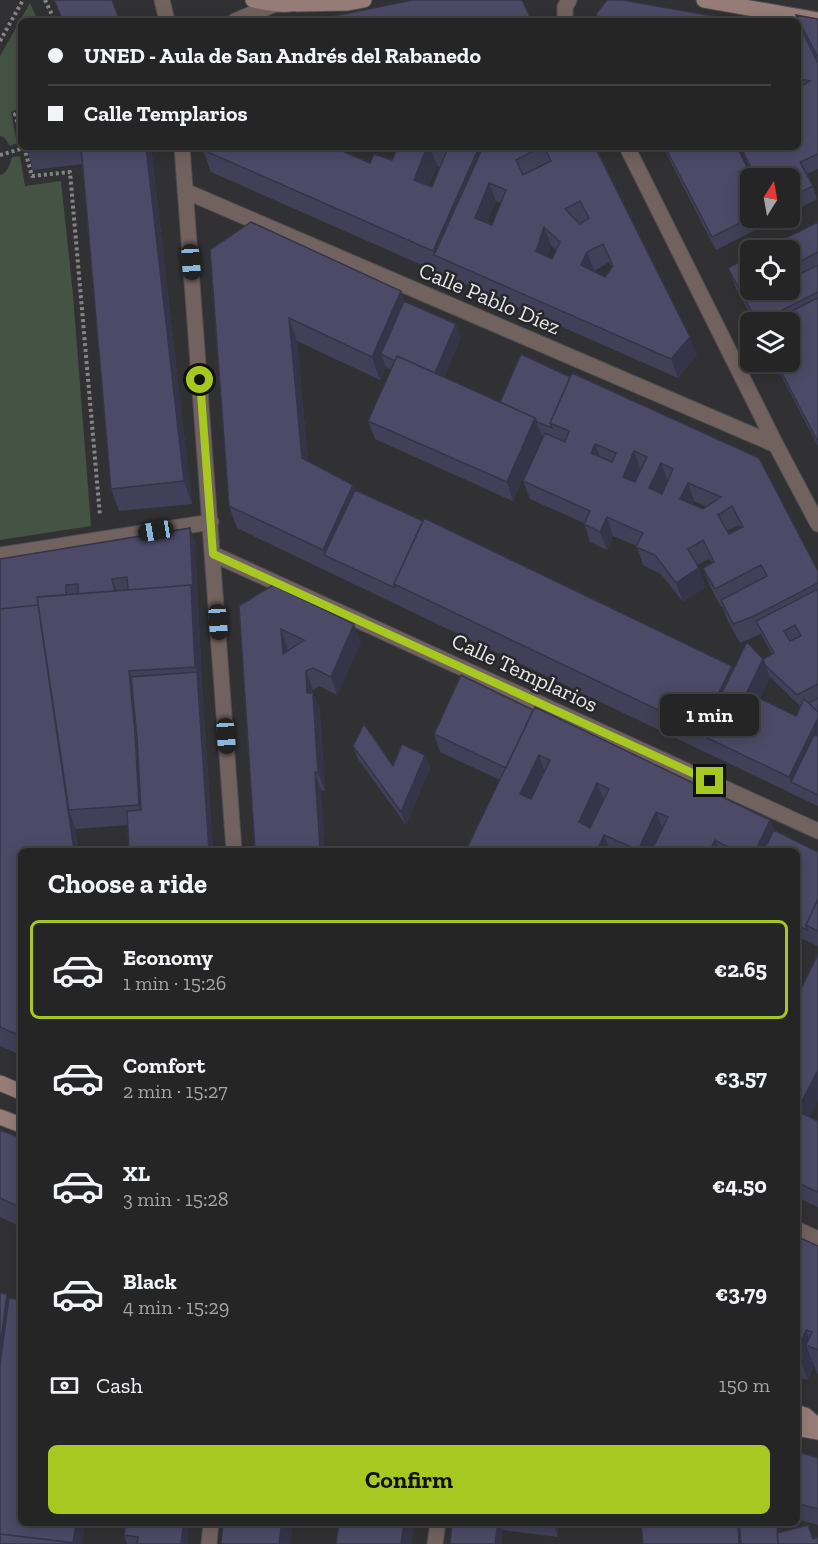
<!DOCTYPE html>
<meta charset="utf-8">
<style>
:root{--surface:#252526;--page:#2d2d2e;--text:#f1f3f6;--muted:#a3a5a7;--line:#424243;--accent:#a6c821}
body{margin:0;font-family:"Zilla Slab",serif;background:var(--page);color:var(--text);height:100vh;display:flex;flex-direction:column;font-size:22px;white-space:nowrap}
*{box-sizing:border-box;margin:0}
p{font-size:20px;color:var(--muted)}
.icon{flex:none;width:33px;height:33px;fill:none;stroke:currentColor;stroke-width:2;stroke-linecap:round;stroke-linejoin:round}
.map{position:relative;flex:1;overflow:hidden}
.drawer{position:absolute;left:18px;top:848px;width:782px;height:678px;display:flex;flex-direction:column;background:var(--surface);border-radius:9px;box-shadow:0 3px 15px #0003,0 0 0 2px var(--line)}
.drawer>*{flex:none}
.guide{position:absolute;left:18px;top:18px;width:783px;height:132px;border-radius:9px;box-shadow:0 3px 15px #0003,0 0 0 2px var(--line);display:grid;align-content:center;height:132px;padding:0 30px;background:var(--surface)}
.needle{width:39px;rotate:11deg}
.fabs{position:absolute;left:740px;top:168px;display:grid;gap:12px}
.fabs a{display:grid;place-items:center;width:60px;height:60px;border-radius:9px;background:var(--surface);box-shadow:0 3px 15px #0003,0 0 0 2px var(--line);font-size:30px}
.end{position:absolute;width:27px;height:27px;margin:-14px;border:8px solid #a6c821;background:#111;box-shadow:0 0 0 3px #111}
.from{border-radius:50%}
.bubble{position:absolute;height:42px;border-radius:9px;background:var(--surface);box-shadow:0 3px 15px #0003,0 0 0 2px var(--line);font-size:20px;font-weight:800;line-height:42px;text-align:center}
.car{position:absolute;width:18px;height:36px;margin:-18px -9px;border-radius:8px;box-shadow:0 0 4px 2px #0007;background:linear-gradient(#222 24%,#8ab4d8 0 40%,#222 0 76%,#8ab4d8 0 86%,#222 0)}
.guide b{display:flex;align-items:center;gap:21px;height:57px;font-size:22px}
.guide b+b{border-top:2px solid var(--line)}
.guide i{width:15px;height:15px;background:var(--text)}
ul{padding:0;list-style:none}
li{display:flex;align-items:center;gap:18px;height:99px;margin:0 12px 9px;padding:0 18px;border:3px solid transparent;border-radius:9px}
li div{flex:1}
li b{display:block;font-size:22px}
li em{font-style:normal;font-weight:800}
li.current{border-color:var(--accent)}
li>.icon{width:54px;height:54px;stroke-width:1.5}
h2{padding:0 30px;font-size:27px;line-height:72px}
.pay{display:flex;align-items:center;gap:15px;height:66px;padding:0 30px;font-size:22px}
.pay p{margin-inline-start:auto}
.cta{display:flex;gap:12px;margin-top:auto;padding:12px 30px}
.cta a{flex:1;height:69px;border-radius:9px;background:var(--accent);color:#111;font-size:24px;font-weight:800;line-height:69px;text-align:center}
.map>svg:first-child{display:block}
</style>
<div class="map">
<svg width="818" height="1544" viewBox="0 0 818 1544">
<rect width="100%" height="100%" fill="#313133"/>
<!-- green -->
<path fill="#455344" d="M30,3L38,21H21V107L11,112L17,143L10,146L4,137L0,136V56Z
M20,156L25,186L61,181L73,295L91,526L0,540V175C8,173 10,164 12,157Z"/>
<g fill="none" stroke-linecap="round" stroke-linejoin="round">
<defs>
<path id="minor" d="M162,0L167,21
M235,21L273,5
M565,21V7L569,0
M182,147L234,850
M627,147L776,445L818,524
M185,191L776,445
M213,554L818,831
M0,555L211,522
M796,1229L818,1239
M209,1544L211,1522
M435,1544L438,1522"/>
<path id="secondary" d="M253,0C272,4 288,7 306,1
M704,0L818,20
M297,4L348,3L364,0
M0,1083L21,1092
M0,1117L21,1125
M796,1412L805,1415L818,1426
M796,1428L818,1432"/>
</defs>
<!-- minor casing -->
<use href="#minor" stroke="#4e4e50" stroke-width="17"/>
<!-- secondary casing -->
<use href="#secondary" stroke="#4e4e50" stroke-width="17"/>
<!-- path -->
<path stroke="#858587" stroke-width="4" stroke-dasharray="3 3" stroke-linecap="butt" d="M45,0L55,21
M0,41L23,0
M21,111L15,114L21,135
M24,147L32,176L70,172L100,516
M0,155L24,148"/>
<!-- minor -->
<use href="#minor" stroke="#72625f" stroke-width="15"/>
<!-- secondary -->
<use href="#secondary" stroke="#977d78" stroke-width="15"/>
</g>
<!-- wall -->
<path fill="#424059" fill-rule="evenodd" d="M796,15L818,19V169L807,174L813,186L817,199L792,212L789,207V178H754L740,147H798V31H802Z
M26,147H151L192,504L119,511L111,489L83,164L33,170Z
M398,147H595L697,355L678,378L211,172L203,150L370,163L392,160ZM437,165L440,167L432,187L429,185ZM496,201L501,203L492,225L487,223ZM551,245L556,250L552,259L547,257ZM609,262L612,267L605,277L594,271Z
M663,147H737L748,169L751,178H750V182L746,185L750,218H762L765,225L716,250Z
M818,222V446L774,362H789V322H754L735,286L728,268L789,250Z
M210,250L401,291L404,301L456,324L461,337L444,377L500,402L570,377L818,571V806L237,528L229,506ZM297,341L380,380L386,367L391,370L368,421L375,439L513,501L542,436L541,435L544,436L523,481L530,499L584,523L590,542L607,550L613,536L637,546L643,565L661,574L683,602L706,587L697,565L709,559L712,563L703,568L710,586L721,607H723L727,619L740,643L761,634L772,654L763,659L733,670L732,666L355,490L353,485L308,462ZM694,501L707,507L703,509L693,504ZM739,525L741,528L729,534L727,531ZM770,677L801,707L796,716L760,698Z
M195,541L202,685L213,850H129L128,825L75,829L21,850V1055L0,1046V559Z
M239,606L361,642L337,695L319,686L313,690V693L320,711L325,791L321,790Z
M533,710L770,820L774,830L818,852V946L796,936V850H466L500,780L440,752L434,734Z
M353,746L393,766L425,755L430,768L406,825L358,759Z
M796,999L810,1117L818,1121V1207L796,1197Z
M0,1130L21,1138V1227L0,1217Z
M796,1236L818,1246V1374L817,1373L814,1365L808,1380L796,1376Z
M796,1451L818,1458V1525L796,1519Z
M452,1522H557L558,1537L503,1530Z
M124,1535L187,1544H127Z"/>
<!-- shaded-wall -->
<path fill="#363448" d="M146,147H151L152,156L192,504L184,481Z
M427,147H430L437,165L422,202L414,180Z
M479,147H483L434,255L433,251Z
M489,183L496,201L482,236L475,218Z
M544,227L551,245L542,269L536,251Z
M587,252L594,270L588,283L581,265Z
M401,291L409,314L381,354L386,367L380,380L372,357Z
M289,318L297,341L310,481L302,458Z
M456,324L461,337L438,390L433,377Z
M690,337L697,355L678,378L671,359Z
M535,418L542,436L513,501L507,482Z
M595,444L602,462L591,453Z
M634,451L641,470L629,495L623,477Z
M661,463L668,481L655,507L649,488Z
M688,483L694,501L687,517L680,499Z
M353,485L361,508L325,555L323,550Z
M607,517L613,536L607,550L600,532Z
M190,528L195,541L202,685L213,850H209L197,672L195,667L191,585Z
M699,568L706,587L683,602L676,583Z
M38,605L69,810L75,828L79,850H74Z
M354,624L361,642L337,695L331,677Z
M281,629L287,647L290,672L283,654Z
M763,659L770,677L754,710L747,692Z
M732,666L740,688L701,735L700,730Z
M129,671L136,689L146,823L139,805Z
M306,671L313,690L314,711L307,693Z
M313,693L320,711L325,791L318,773Z
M818,718V750L791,782L789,777Z
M425,755L430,768L406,825L401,812Z
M539,755L547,778L528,817L520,794Z
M315,772L321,790L325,850H320Z
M597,783L606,806L587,845L579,822Z
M656,812L665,834L657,850H638Z
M770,820L778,843L775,850H756Z
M604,835L610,850H597Z
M715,840L719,850H710Z
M818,1070V1101L803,1130L797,1111Z
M7,1294L15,1317L0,1434V1348Z
M806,1330L812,1347L806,1345L814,1365L808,1380L797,1352Z
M76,1522H85L82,1544H73Z
M184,1522H190L187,1544H181Z
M282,1522H293L290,1544H279Z
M404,1522H415L412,1544H401Z
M498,1522H500L503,1530L502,1544H495Z
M553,1522H557L558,1537L553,1524Z
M738,1522H743L745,1544H739Z
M777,1522H780L783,1544H780Z"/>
<!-- building -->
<path fill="#4d4a67" stroke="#363448" stroke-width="1.5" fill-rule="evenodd" d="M54,0H112L120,21H63Z
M413,0H522L532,21H309Z
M607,0H622L742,21H599L596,14Z
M796,15L818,19V58Z
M798,31H802L818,63V154L800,162L813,186L789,198V178H756L741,147H798V88L810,81L798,79Z
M21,105V125L17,107Z
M26,147H67L27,152Z
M81,147H146L184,481L111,489Z
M202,147H333L370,163L374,154L392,160L398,147H427L414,180L432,187L447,150L440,147H479L433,251L203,150Z
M483,147H541L516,160L523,175L551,161L544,147H595L690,337L671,359L434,255ZM489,183L506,190L492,225L475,218ZM580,201L589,218L580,224L565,209ZM544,227L560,242L552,259L536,251ZM603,244L613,266L605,277L581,265L587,252Z
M665,147H737L748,169L739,172L750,193V218L712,237Z
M251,222L401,291L372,357L289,318L302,458L353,485L323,550L229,506L210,250Z
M818,222V252L795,264L800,274L818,265V292L759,322H757L728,268L750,256V290H789V250H762Z
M817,298L818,299V442L776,362H789V322H771Z
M404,301L456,324L435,373L397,356L395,361L381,354Z
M521,354L570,377L550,423L552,428L537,422L535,418L500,402Z
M397,356L535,418L507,482L368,421Z
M572,373L759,458L818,571V583L754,616L733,624L721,600L767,576L761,565L715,589L703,568L714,562L703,540L688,549L699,568L676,583L655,555L636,547L643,533L607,517L600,532L584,524L590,511L523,481L545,433L565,442L569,431L550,423ZM595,444L616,453L612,462L591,453ZM634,451L647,457L635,482L623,477ZM661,463L673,469L662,494L649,488ZM688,483L721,497L703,509L680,499ZM732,506L743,527L729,534L718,515Z
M355,490L423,521L394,584L395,588L324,555Z
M424,518L732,666L700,730L394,584Z
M190,528L193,591L191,585L128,590L127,577L112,579L115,591L78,594V584L66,585V595L37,597L39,609L38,605L0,609V559Z
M191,585L195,667L129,671L135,733L139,805L69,810L37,597Z
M273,585L354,624L331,677L313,668L306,671L307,693H313L318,773L315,772L320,849L324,850H255L239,606ZM281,629L304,640L283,654Z
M818,589V684L797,695L765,665L763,659L774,653L756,621ZM795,625L801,636L790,641L784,631Z
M38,605L74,850H21V1036L0,1027V609Z
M747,642L763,659L747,692L796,716L804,699L818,712V718L789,777L701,735Z
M197,672L209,850H129L127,811L141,810L137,738L131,677Z
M461,675L533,710L506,768L434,734Z
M818,698V712L809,703Z
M535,707L770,820L756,850H724L726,846L715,840L710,850H652L668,817L656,812L638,850L604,835L597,850H466ZM539,755L550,760L531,799L520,794ZM597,783L609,789L590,828L579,822Z
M364,724L393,766L402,744L425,755L401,812L353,746Z
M814,735L818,736V795L791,782Z
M774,830L818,852V899L806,925L807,930L796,925V886L799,880L796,879V850H764Z
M818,899V931L806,925Z
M818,954V1070L797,1111L818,1121V1192L796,1182V999Z
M0,1130L21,1138V1208L0,1198Z
M796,1236L818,1246V1350L806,1345L812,1332L806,1330L797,1352L796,1351V1292L799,1286L796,1285Z
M0,1293L7,1294L0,1348Z
M9,1298L21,1300V1522H76L73,1543L0,1534V1365Z
M796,1451L818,1458V1509L796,1503Z
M126,1522H184L181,1544H137L138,1537L124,1535Z
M223,1522H282L279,1544H221Z
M339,1522H404L401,1544H336Z
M452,1522H498L495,1544H450Z
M539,1522H553V1524Z
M641,1522H738L739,1544H643Z
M739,1522H777L778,1544H741Z
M808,1525L813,1539L818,1537V1544H778L777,1533Z
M0,1534L76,1543V1544H0Z"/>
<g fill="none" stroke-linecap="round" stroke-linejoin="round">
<!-- route -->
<path stroke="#a6c821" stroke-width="8" d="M200,380L213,554L710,781"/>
</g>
<g text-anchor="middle" stroke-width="5" stroke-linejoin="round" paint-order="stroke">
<!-- street labels -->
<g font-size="22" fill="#e9e9ea" stroke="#272729">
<text transform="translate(490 298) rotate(23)" y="8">Calle Pablo Díez</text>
<text transform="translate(525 672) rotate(25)" y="8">Calle Templarios</text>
</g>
</g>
</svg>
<div class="fabs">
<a><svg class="needle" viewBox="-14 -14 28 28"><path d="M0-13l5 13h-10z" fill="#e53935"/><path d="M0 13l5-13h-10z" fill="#a3a5a7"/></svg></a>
<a><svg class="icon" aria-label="locate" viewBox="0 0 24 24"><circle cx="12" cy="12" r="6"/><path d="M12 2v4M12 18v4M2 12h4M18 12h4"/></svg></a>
<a><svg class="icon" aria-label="layers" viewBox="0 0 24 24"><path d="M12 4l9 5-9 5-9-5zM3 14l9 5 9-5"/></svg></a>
</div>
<i class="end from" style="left:200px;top:380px"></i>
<i class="end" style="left:710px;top:781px"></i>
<div class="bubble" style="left:660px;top:694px;width:99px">1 min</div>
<i class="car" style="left:191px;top:262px;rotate:176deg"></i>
<i class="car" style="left:156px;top:531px;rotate:261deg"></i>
<i class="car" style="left:218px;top:622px;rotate:176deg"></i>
<i class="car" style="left:226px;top:736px;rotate:176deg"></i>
<div class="guide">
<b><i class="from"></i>UNED - Aula de San Andrés del Rabanedo</b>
<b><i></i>Calle Templarios</b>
</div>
<section class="drawer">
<h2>Choose a ride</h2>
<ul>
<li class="current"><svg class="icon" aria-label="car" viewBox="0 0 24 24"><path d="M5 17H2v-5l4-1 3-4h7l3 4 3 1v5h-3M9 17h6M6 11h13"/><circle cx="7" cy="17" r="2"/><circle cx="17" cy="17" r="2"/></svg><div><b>Economy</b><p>1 min · 15:26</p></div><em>€2.65</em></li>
<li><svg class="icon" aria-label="car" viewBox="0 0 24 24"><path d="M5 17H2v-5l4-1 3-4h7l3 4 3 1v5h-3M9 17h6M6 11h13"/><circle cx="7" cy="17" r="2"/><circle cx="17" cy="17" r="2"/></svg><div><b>Comfort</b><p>2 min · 15:27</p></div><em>€3.57</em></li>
<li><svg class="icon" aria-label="car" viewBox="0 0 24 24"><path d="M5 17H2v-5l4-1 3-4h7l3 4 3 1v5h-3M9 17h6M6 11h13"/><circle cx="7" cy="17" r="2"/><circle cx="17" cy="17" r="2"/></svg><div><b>XL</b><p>3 min · 15:28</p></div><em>€4.50</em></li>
<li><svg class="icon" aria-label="car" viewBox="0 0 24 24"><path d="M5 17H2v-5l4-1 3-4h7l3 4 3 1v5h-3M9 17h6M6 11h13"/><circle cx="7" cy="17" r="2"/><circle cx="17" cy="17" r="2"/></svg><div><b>Black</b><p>4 min · 15:29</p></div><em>€3.79</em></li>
</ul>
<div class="pay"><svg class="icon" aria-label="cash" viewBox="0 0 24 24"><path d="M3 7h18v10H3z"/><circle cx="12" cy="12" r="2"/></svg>Cash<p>150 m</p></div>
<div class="cta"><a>Confirm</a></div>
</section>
</div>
